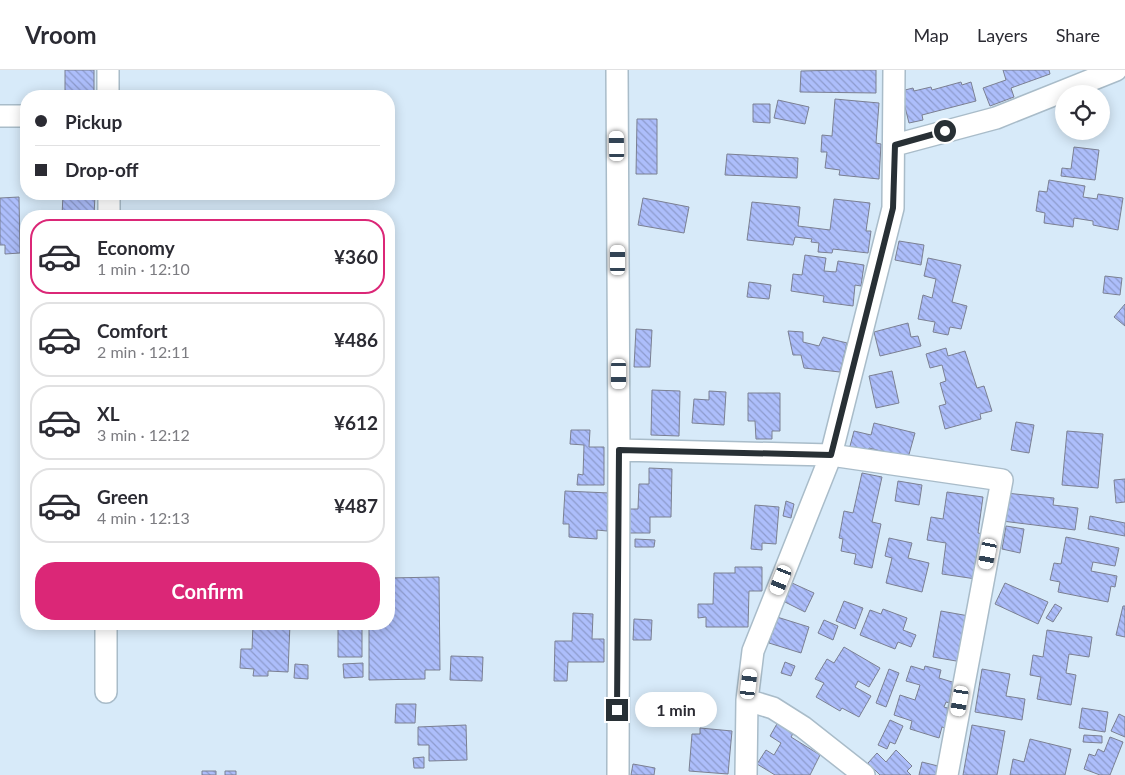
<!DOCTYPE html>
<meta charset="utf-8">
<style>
:root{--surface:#fff;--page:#f7f7f7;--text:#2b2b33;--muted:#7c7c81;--line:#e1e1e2;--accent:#db2777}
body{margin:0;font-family:Lato,sans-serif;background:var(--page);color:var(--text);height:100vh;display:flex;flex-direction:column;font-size:19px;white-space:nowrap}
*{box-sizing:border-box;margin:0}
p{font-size:16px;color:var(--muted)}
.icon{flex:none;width:28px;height:28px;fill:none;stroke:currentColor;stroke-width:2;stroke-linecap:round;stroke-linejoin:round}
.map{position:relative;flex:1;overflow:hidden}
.details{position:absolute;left:20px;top:140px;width:375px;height:420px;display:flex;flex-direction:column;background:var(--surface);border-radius:20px;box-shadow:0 2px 12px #0003}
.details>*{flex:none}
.guide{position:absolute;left:20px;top:20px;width:375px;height:110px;border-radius:20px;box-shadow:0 2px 12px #0003;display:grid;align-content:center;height:110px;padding:0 15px;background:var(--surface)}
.controls{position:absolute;left:1055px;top:15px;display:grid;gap:10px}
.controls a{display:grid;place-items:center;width:55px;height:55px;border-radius:50%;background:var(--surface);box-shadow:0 2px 12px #0003;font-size:25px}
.end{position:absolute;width:22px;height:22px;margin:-11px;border:6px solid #283035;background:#fff;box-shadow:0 0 0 2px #fff}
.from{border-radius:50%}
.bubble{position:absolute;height:35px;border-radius:18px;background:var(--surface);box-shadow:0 2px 12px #0003;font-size:16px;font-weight:700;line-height:35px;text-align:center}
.car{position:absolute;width:15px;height:30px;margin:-15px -8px;border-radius:6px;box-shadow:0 0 4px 1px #0007;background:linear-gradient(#fff 24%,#345 0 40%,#fff 0 76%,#345 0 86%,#fff 0)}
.guide b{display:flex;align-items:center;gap:18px;height:48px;font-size:19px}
.guide b+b{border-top:1px solid var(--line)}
.guide i{width:12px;height:12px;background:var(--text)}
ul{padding:9px 0 0;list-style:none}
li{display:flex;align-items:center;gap:15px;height:75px;margin:0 10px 8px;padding:0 5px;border:2px solid var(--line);border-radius:20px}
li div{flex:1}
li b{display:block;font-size:19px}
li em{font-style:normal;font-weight:700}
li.current{border-color:var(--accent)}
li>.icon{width:45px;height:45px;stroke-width:1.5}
.button{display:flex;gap:10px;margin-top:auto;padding:10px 15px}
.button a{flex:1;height:58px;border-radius:20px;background:var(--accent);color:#fff;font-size:20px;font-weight:700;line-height:58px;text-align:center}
header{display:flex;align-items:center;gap:30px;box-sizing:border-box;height:70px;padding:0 25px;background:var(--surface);border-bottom:1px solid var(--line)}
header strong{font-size:24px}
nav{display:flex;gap:28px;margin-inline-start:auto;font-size:18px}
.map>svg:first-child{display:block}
</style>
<header>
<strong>Vroom</strong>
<nav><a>Map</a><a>Layers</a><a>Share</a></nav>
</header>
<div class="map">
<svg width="1125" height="705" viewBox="0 0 1125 705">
<defs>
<pattern id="building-back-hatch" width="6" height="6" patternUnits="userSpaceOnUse" patternTransform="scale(1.25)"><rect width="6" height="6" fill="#adbefb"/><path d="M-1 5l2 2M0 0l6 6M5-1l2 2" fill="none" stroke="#8d9bcc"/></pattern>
</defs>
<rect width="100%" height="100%" fill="#d7eaf9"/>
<!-- building -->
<path fill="url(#building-back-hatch)" stroke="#7b8092" d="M65,0H94V25L58,26V23H65Z
M842,0H876V23L800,22L801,1Z
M1003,0H1049L1050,4L1011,18L1014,27L990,36L983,18L1006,10Z
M961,12L962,15L971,12L976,31L922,45L923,50L909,53L901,21L913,18L914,21L931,17L932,20Z
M835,29L879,33L876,73L881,74L879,109L839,105L840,100L825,98L827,82H821L822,65L832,66Z
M778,30L809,37L805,54L774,48Z
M753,34H770V53L753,52Z
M637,49H657V104H636Z
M1074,77L1099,80L1095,110L1061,106L1062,98L1071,99Z
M727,84L798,88L797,108L725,105Z
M1049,110L1085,116L1083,127L1097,129L1098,124L1123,128L1118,160L1093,155V151L1074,148L1073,157L1044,153L1045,143L1036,141L1039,121L1047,122Z
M63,124L95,125L94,146H62Z
M19,127L20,183L5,184V175H0V128Z
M643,128L689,137L684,163L638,155Z
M834,129L870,133L866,161H871L868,183L833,179L832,183L818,182L819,173L811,172L812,169L795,167L793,175L747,170L752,132L800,137L798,156L830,160Z
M899,171L924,175L921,195L895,190Z
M805,185L826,188L824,201L836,202L838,191L864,195L861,216L855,215L853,236L823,232L824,226L791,221L793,204L802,205Z
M928,188L961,195L952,232L967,236L961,259L950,257L948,265L933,262L935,252L918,249L923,225L932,228L936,209L924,206Z
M1105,206L1122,208L1120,225L1103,223Z
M749,212L771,215L769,229L747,227Z
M1125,234V256L1114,247Z
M908,253L911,267L918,266L921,276L880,286L874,262Z
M636,259L652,260L650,297H634Z
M788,261L803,262V272L819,276L823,267L847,273L840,302L804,298L801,285H793Z
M946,278L948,286L965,281L977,318L984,316L992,341L980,344L981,349L945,359L939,336L946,334L940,313L946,311L942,295L930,298L926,284Z
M892,301L899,333L876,338L869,306Z
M652,320L680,321L679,366L651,365Z
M709,321L726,322L724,355L692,353L694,329L709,330Z
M748,323H780V361H772V369H756L755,351H748Z
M1016,352L1034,355L1029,383L1011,380Z
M874,353L915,363L908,388L869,378L867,385L849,380L854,361L871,365Z
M571,360H590L589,377H604V415H577L578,404L583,405L584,375L570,374Z
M1067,361L1103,364L1098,418L1062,415Z
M649,398L672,399L671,447H650V463H629L630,439H638L639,414H649Z
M862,403L882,407L872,452L881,454L872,498L854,494L856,484L841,481L843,469L839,468L844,441L853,443Z
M1125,409V432L1116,433L1114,410Z
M898,411L922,415L919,435L895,431Z
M565,421L609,423L607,461L597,460V469L569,467V454H563Z
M947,422L983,427L978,463L983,464L976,509L942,504L946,473L927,470L931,447L943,449Z
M1006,423L1054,428L1053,435L1078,438L1075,460L1002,451Z
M786,431L794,434L791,448L783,446Z
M755,435L779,437L776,474L762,473V480L751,479Z
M1090,446L1125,453V466L1088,459Z
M1006,456L1024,459L1020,483L1002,479Z
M1066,467L1119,478L1115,496L1093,492L1091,501L1117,506L1115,517L1111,516L1108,532L1058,522L1060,512L1050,510L1054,493L1061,494Z
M889,468L912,473L908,488L929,493L922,522L886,513L892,488L885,486Z
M635,469L655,470L654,477H635Z
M735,497H762V521H749L748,557H706V547L698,548V534H713L714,503H735Z
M439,507L440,600H425V609L369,610V554H389V508Z
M792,513L814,523L805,542L783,531Z
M1005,513L1048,532L1038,554L995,534Z
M844,531L863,538L855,559L836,551Z
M1055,534L1062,538L1053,552L1046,548Z
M1123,536H1125V567L1116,565Z
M883,539L907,548L903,560L916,565L911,577L898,572L895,579L860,565L870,540L881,544Z
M941,541L969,546L962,592L933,587Z
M573,543L593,544L592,569H604V592H568L567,611H554L555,571H572Z
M777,547L809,557L801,583L769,573Z
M634,549L652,550L651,570H633Z
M824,550L838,556L833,570L818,563Z
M253,554H290L288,602L268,601V606H253L254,599L240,598L241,579H252Z
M338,554H362V587H338Z
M1047,560L1092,567L1089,587L1069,584L1066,603L1076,605L1071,635L1037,629L1041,607L1030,605L1033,585L1043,587Z
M844,577L880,598L869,617L858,611L855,617L871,626L859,647L842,638L840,641L816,627L824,613L815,609L827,589L834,593Z
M451,586L483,587L482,611L450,610Z
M785,592L795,596L791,606L781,603Z
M363,593V607L344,608L343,594Z
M295,594L308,595V609L294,608Z
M911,596L924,600L925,596L941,600L939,608L959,614L953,634L946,632L944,637L954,640L948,659L942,657L939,668L910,659L912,651L894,645L900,625L915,630L920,615L906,611Z
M889,599L899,603L886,637L876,633Z
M982,599L1010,604L1006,626L1025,629L1022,650L975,642Z
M396,634H416L415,653H395Z
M1082,638L1108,642L1105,662L1079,658Z
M1119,644L1125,647V667L1111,661Z
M890,650L903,656L895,674L890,672L887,679L878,675Z
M778,652L794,662L791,667L820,685L810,705H775L757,694L766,680L774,685L781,673L770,666Z
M466,655L467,690L429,691V675H418V657Z
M972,655L1005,661L997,705H963Z
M700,658L732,661L728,704L689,701L692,664H700Z
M1084,665L1102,666V673L1083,672Z
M1110,667L1123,672L1110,705H1100L1084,699L1089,684L1095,686L1098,679L1104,682Z
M1030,669L1071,679L1065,705H1010L1013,689L1024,692Z
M896,680L912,696L907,701L911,705H880L868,693L877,683L886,692Z
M424,687V698H414L413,688Z
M922,692L942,697L940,705H919Z
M633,694L655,698L654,705H631Z
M202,701H216V705H202Z
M225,701H236V705H225Z"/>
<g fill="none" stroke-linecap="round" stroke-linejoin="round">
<defs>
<path id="minor" d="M108,0V26
M617,0L619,380L618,705
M0,46H26
M895,75L996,48L1116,0
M109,124V146
M619,380L831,385L1002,410L947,705
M106,622V554
M747,630L773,638L803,657L864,705
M746,705L747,630L753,581L831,385L893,138L894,0"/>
</defs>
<!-- minor casing -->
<use href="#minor" stroke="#a9bcc9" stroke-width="24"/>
<!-- minor -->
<use href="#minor" stroke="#fff" stroke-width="21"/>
</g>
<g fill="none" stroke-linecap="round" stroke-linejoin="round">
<!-- route -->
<path stroke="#283035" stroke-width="6" d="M617,640L619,380L831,385L893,138L895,75L945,61"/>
</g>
</svg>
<div class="controls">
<a><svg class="icon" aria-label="locate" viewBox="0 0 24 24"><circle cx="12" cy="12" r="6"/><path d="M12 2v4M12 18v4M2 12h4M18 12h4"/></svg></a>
</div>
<i class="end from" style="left:945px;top:61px"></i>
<i class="end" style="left:617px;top:640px"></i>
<div class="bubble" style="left:635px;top:622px;width:82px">1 min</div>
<i class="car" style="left:617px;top:76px;rotate:359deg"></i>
<i class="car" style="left:618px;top:190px;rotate:0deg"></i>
<i class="car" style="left:619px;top:304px;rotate:180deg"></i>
<i class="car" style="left:988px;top:484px;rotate:191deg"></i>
<i class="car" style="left:781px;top:510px;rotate:202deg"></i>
<i class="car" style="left:749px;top:614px;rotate:7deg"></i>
<i class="car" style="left:960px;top:631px;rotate:190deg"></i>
<div class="guide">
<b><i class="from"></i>Pickup</b>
<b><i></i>Drop-off</b>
</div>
<section class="details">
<ul>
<li class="current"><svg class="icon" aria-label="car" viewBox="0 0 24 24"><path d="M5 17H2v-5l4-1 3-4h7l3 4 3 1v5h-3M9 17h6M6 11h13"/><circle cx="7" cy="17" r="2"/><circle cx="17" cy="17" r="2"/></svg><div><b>Economy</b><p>1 min · 12:10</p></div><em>¥360</em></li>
<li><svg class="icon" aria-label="car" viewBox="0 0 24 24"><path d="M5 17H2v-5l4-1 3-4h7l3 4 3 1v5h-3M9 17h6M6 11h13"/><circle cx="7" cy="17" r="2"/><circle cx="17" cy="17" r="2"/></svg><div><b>Comfort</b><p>2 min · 12:11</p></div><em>¥486</em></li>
<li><svg class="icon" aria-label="car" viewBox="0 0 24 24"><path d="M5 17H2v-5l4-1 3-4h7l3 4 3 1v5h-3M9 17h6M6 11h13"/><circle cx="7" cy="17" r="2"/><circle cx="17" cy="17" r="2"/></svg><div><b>XL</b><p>3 min · 12:12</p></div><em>¥612</em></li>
<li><svg class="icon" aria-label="car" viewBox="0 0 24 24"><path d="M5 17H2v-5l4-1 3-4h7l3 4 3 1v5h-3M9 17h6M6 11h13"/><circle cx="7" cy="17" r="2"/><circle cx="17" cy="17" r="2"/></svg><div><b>Green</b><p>4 min · 12:13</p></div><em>¥487</em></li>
</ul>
<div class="button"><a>Confirm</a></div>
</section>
</div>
